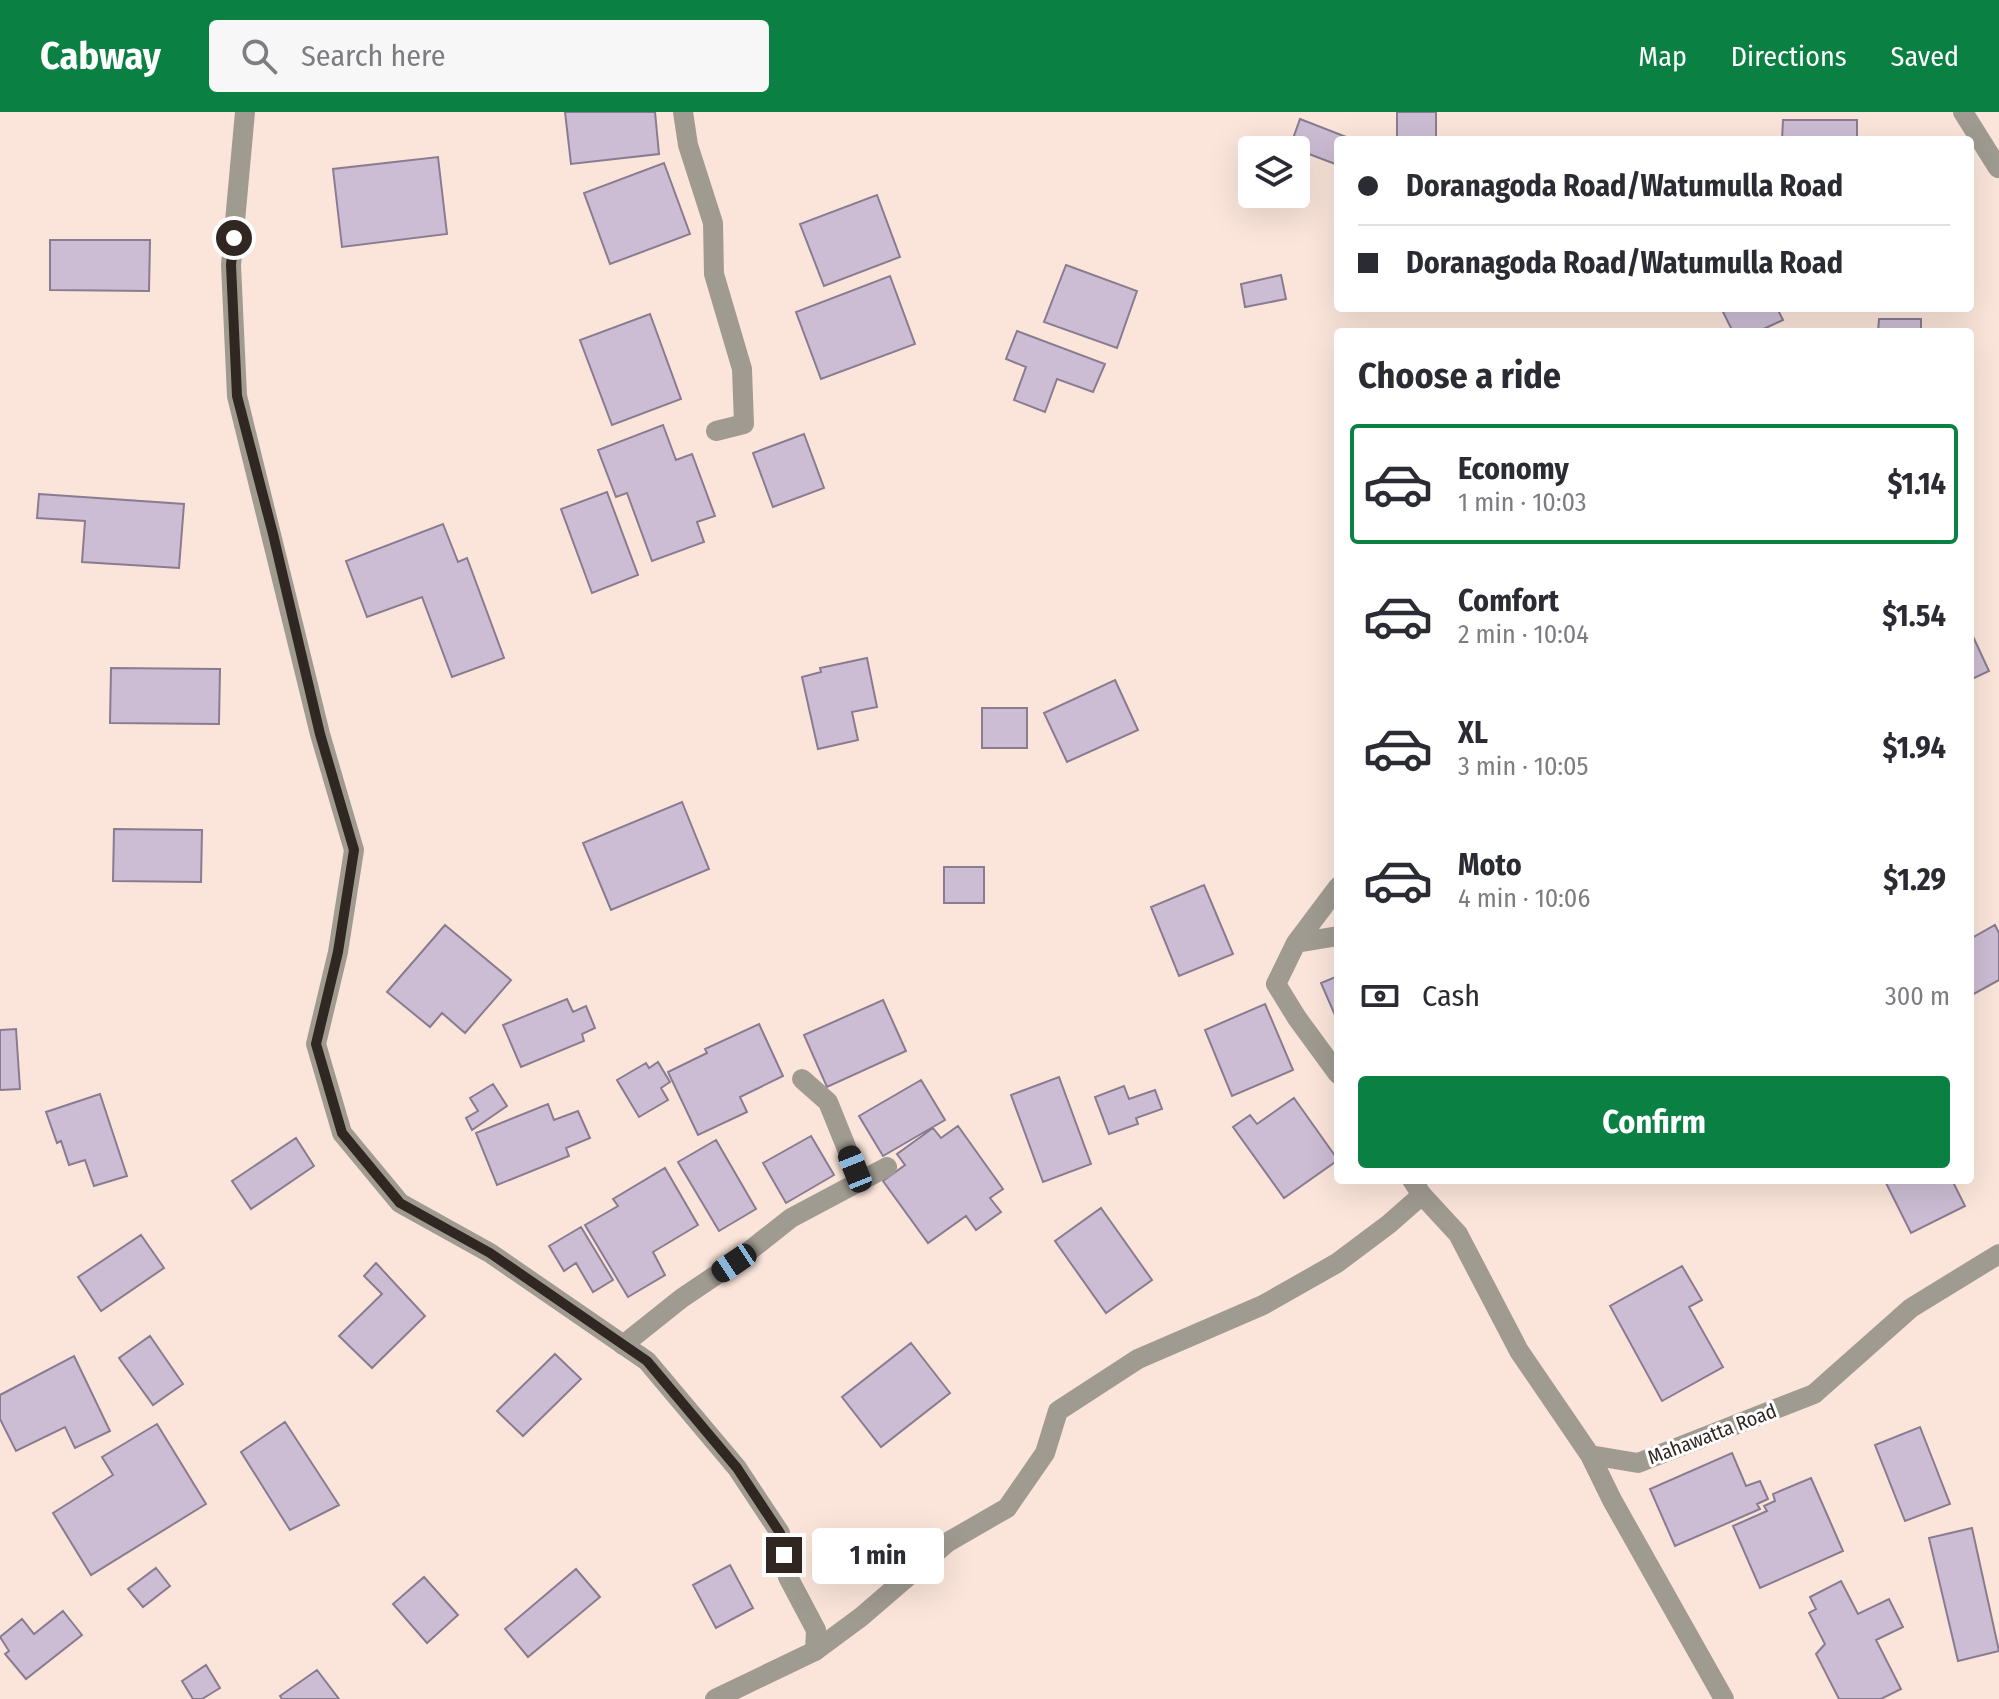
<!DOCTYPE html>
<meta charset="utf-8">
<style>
:root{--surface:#fff;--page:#f7f7f7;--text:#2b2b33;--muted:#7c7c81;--line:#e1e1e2;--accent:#0b8043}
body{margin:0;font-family:"Fira Sans Condensed",sans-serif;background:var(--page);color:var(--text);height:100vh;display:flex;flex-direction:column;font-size:30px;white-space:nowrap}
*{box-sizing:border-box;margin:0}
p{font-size:26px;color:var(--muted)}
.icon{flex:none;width:44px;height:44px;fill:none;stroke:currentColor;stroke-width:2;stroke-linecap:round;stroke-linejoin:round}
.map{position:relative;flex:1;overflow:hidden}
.details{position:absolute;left:1334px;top:216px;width:640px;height:856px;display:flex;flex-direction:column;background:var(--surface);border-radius:8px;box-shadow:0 8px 32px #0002}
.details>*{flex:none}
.hud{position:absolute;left:1334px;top:24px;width:640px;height:176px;border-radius:8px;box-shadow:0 8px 32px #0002;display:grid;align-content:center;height:176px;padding:0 24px;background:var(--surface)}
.tools{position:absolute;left:1238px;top:24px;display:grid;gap:16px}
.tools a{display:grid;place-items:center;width:72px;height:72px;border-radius:8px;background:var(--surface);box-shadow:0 8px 32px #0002;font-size:40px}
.end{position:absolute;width:36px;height:36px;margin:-18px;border:10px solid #312722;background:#fff;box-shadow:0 0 0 4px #fff}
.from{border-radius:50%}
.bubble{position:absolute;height:56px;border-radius:8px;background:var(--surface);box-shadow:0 8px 32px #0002;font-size:26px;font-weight:700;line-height:56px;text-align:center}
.car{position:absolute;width:24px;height:48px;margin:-24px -12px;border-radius:10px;box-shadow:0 0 6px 2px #0007;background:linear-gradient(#222 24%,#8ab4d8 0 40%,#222 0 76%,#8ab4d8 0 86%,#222 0)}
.hud b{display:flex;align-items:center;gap:28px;height:76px;font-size:30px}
.hud b+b{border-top:2px solid var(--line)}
.hud i{width:20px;height:20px;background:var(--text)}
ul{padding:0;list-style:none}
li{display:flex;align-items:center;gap:24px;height:120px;margin:0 16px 12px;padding:0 8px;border:4px solid transparent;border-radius:8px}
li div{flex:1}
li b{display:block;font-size:30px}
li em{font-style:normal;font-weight:700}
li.on{border-color:var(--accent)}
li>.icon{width:72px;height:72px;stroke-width:1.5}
h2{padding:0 24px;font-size:36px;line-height:96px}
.pay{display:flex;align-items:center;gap:20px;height:88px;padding:0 24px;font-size:30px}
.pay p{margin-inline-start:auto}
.action{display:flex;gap:16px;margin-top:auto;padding:16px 24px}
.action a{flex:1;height:92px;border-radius:8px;background:var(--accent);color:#fff;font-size:32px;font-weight:700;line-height:92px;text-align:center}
header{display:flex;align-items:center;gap:48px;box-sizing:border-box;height:112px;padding:0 40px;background:var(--accent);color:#fff}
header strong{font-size:38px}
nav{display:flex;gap:44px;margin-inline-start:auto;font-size:28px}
.search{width:560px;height:72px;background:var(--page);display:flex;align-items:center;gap:20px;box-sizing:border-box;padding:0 28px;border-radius:8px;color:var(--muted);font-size:30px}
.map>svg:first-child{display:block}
</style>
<header>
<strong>Cabway</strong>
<div class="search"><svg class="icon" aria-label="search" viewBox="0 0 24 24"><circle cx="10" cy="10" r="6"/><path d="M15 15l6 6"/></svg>Search here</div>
<nav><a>Map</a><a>Directions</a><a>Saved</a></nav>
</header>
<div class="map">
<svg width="1999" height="1587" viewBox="0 0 1999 1587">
<rect width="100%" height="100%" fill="#fbe5da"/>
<!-- building -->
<path fill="#ccbdd4" stroke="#897c91" stroke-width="2" d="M565,0H655L659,42L571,52Z
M1397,0H1436V28H1397Z
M1300,7L1354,28H1338V53L1290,35Z
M1783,8H1857V28H1782Z
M438,45L447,122L342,135L333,57Z
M664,51L690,122L610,152L584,81Z
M877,83L900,145L824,174L800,112Z
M50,128H150L149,179L50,178Z
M1066,153L1137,179L1117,236L1044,210Z
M1281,163L1286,187L1245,195L1241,172Z
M890,164L915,232L821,267L796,200Z
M1731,196H1777L1783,208L1757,220H1733L1723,200Z
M650,202L681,287L612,313L580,228Z
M1879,207H1921V220H1878Z
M1017,219L1105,252L1093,280L1057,267L1045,300L1014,288L1026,255L1006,247Z
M663,313L676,348L692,342L715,404L697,410L704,430L652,449L627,381L616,385L598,338Z
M804,322L824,376L773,395L753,341Z
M607,380L638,463L592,481L561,397Z
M39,382L184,392L179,456L82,450L85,409L37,406Z
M443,412L458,450L467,446L504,546L452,565L422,485L367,505L346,449Z
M1970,518L1989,559L1970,568Z
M867,546L877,595L852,600L858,628L818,637L802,565L821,560L820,556Z
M111,556L220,557L219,612L110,611Z
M1115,568L1138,618L1067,650L1044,601Z
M982,596H1027V636H982Z
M682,690L709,757L611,798L583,731Z
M114,717L202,718L201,770L113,769Z
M944,755H984V791H944Z
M1204,773L1233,842L1179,864L1151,795Z
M445,813L511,868L465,921L442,901L430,915L387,880Z
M1995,813L1999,821V868L1970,884V827Z
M1338,864V910L1321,871Z
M567,887L573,900L586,894L595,916L582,922L584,929L521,955L503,913Z
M883,888L906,939L827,975L804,923Z
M1265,892L1293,958L1232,984L1205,918Z
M759,912L783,964L740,985L747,1000L698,1023L668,960L707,941L705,937Z
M16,917L20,977L0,978V918Z
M658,950L670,970L661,976L668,988L639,1005L617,968L646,951L649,956Z
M1059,965L1091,1052L1043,1070L1011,983Z
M921,968L945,1008L883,1044L859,1004Z
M493,972L507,994L472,1018L466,1006L478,999L470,986Z
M1124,974L1129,987L1155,978L1162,997L1136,1006L1138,1012L1109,1022L1095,985Z
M100,982L127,1064L94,1074L85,1048L69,1053L61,1029L57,1031L46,1000Z
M1294,986L1338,1048L1284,1086L1233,1015L1250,1003L1257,1012Z
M548,992L554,1008L578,999L590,1026L566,1036L569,1044L497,1073L476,1021Z
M958,1014L1003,1077L990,1086L1001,1100L976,1118L966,1104L928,1131L883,1069L905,1053L897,1042L933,1016L941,1026Z
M811,1024L834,1063L786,1091L763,1051Z
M296,1026L314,1054L251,1097L232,1069Z
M716,1028L756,1097L719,1119L678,1050Z
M665,1056L698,1113L653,1140L665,1163L628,1185L585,1113L618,1094L613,1087Z
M1952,1068L1965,1094L1911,1121L1885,1069Z
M1101,1096L1152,1168L1106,1201L1055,1129Z
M581,1115L613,1168L593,1180L576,1151L564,1159L549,1134Z
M141,1123L164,1156L101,1199L78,1165Z
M376,1151L425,1204L372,1256L339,1224L382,1182L364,1164Z
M1682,1154L1702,1188L1689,1195L1723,1255L1662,1289L1610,1194Z
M150,1224L183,1272L153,1293L119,1246Z
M911,1231L950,1281L881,1335L842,1285Z
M555,1242L581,1267L523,1324L497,1299Z
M74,1244L110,1319L75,1336L65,1315L16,1339L0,1307V1283Z
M285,1310L339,1393L290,1418L241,1340Z
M157,1312L206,1392L91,1463L53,1401L113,1363L102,1345Z
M1920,1315L1950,1392L1905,1409L1875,1333Z
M1732,1341L1746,1374L1760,1369L1768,1387L1757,1392L1760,1397L1675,1434L1650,1377Z
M1811,1366L1843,1439L1760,1476L1733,1414L1767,1399L1764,1394L1775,1389L1773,1382Z
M1972,1416L1999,1539L1958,1549L1929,1426Z
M730,1453L753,1496L716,1516L693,1473Z
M156,1456L170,1474L143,1495L128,1477Z
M576,1457L600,1485L528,1545L505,1517Z
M424,1465L458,1503L427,1531L393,1492Z
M1841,1469L1858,1502L1889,1487L1903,1515L1876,1528L1901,1577L1881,1587H1839L1816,1542L1825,1532L1809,1501L1816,1497L1810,1485Z
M63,1499L82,1523L26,1567L5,1542L9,1539L0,1525L22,1507L34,1522Z
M206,1553L220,1576L202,1587H193L182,1569Z
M317,1558L339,1587H282L280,1584Z"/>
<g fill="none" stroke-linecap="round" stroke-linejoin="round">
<!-- minor -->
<path stroke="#a09b91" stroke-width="20" d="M683,0L688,33L713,111L714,162L742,257L744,312L716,319
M1963,0L1998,56
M1338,775L1296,831L1276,872L1297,906L1338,962
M1296,831L1338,824
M802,967L828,990L855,1057L857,1070
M1422,1083L1458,1122L1519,1239L1590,1343L1638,1351L1814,1282L1911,1196L1999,1142
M623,1233L682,1186L734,1151L791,1106L887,1055
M1590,1343L1612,1388L1724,1587
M815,1539L861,1505L948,1430L1007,1396L1045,1341L1058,1299L1138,1247L1263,1193L1337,1151L1389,1112L1422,1083L1412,1068"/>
<!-- tertiary -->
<path stroke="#a09b91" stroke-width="20" d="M245,0L231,153L237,284L320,622L354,738L338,840L316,932L342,1021L400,1091L490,1141L647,1249L737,1356L780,1421L788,1465L816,1518L815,1539L715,1587"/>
</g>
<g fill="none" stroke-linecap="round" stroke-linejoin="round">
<!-- route -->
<path stroke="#312722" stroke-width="10" d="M234,126L231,153L237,284L273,422L320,622L354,738L338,840L316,932L342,1021L400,1091L490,1141L647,1249L737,1356L780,1421L784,1443"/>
</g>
<g text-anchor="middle" stroke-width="6" stroke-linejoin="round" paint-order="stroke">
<!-- street labels -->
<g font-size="20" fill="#312722" stroke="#fff">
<text transform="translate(1712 1322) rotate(-21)" y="7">Mahawatta Road</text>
</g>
</g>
</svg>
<div class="tools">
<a><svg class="icon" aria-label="layers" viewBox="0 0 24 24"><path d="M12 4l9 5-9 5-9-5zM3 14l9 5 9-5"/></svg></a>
</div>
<i class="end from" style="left:234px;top:126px"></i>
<i class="end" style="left:784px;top:1443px"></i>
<div class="bubble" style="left:812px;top:1416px;width:132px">1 min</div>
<i class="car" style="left:855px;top:1057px;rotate:338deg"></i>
<i class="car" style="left:734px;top:1151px;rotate:236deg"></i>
<div class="hud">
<b><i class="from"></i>Doranagoda Road/Watumulla Road</b>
<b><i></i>Doranagoda Road/Watumulla Road</b>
</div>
<section class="details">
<h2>Choose a ride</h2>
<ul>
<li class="on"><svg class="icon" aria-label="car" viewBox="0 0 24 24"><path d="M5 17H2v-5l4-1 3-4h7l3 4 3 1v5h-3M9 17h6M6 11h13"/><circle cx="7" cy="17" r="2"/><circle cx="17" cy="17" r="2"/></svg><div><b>Economy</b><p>1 min · 10:03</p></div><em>$1.14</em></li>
<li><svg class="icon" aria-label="car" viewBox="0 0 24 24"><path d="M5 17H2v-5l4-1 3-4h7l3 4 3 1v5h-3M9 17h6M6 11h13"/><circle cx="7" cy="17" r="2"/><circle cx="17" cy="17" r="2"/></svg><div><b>Comfort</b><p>2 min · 10:04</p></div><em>$1.54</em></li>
<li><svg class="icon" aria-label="car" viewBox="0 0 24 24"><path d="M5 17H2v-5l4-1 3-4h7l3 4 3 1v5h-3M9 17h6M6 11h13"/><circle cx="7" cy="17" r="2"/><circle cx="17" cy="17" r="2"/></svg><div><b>XL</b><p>3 min · 10:05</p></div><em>$1.94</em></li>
<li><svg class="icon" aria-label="car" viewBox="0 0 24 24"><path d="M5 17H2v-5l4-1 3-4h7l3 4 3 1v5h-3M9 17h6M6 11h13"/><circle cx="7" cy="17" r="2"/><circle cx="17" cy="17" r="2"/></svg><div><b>Moto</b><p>4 min · 10:06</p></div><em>$1.29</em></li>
</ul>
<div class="pay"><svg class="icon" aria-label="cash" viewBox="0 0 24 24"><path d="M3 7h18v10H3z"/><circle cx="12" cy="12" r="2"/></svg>Cash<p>300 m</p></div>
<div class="action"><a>Confirm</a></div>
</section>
</div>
